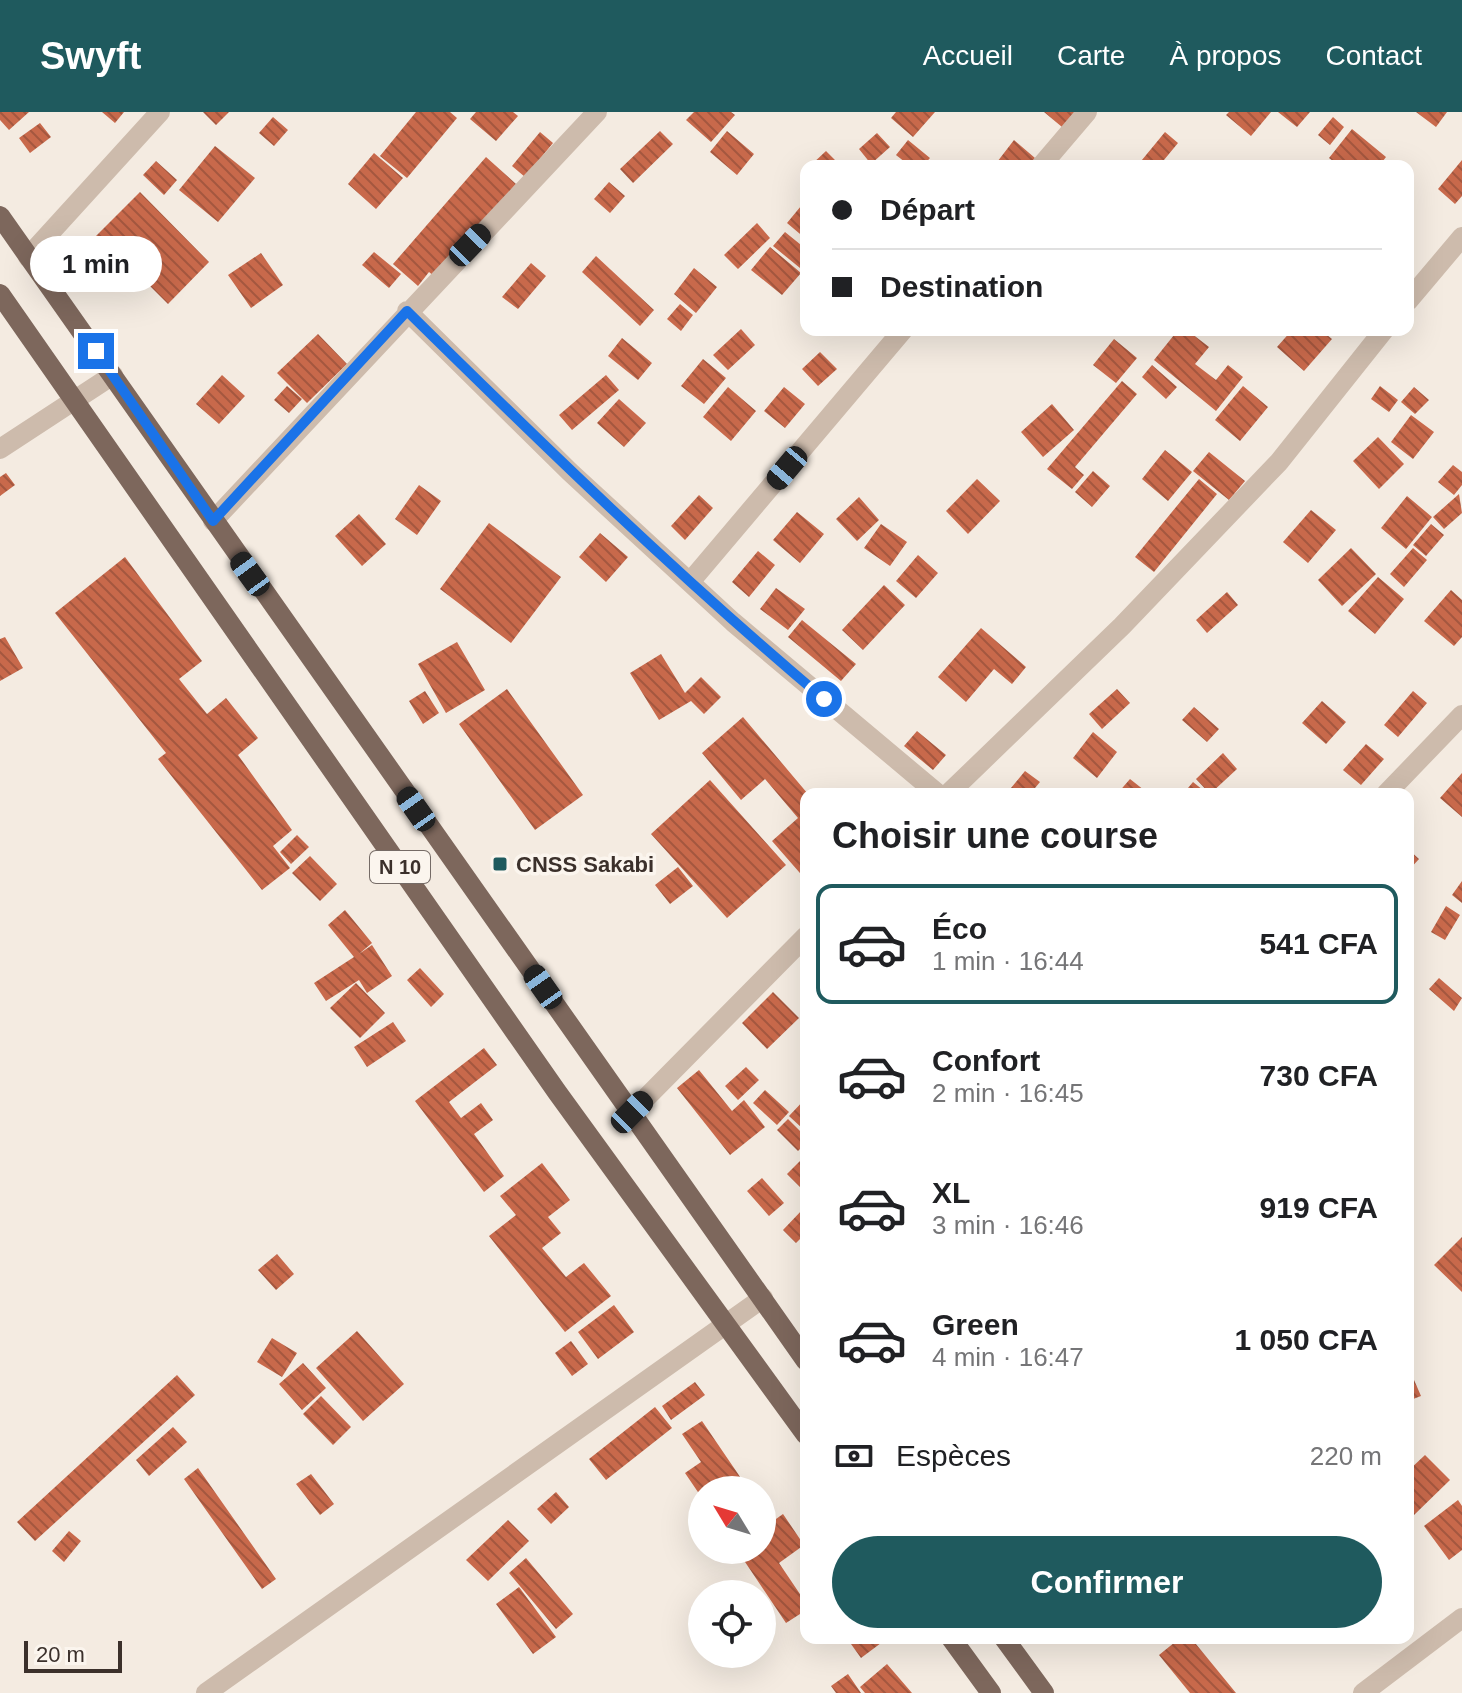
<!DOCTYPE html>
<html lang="fr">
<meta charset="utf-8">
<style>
:root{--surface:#fff;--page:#f6f6f6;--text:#202124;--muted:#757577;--line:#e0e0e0;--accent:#1f5a5e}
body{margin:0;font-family:Arial,sans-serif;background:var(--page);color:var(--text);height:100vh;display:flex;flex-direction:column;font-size:30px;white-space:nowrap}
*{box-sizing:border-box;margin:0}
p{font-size:26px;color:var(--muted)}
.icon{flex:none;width:44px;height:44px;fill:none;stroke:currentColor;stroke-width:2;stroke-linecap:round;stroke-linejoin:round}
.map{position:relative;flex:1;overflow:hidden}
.panel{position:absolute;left:800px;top:676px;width:614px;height:856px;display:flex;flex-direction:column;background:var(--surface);border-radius:16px;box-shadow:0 8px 32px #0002}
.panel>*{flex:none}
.banner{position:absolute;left:800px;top:48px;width:614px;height:176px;border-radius:16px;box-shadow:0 8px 32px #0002;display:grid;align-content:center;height:176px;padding:0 32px;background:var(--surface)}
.needle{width:52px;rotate:308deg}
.controls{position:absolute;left:688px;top:1364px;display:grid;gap:16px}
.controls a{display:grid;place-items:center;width:88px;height:88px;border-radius:50%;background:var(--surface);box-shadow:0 8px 32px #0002;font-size:40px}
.scale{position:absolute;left:24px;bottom:20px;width:98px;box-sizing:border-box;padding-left:8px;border:4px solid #3b302b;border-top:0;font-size:22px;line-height:28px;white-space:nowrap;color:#3b302b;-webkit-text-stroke:6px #fbf5ee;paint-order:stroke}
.end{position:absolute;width:36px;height:36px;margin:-18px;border:10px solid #1a73e8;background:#fff;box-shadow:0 0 0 4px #fff}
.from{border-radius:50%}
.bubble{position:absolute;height:56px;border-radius:28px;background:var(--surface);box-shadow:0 8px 32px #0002;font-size:26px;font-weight:800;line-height:56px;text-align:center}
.car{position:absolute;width:24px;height:48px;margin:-24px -12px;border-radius:10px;box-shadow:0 0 6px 2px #0007;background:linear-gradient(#222 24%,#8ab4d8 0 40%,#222 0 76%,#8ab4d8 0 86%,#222 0)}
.banner b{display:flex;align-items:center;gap:28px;height:76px;font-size:30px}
.banner b+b{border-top:2px solid var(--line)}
.banner i{width:20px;height:20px;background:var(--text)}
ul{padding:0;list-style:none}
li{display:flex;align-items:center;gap:24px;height:120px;margin:0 16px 12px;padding:0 16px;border:4px solid transparent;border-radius:16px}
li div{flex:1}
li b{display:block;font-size:30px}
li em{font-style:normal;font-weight:800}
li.current{border-color:var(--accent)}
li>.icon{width:72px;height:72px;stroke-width:1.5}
h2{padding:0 32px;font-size:36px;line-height:96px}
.pay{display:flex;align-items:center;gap:20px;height:88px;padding:0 32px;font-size:30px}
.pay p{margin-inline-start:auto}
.action{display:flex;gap:16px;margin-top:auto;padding:16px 32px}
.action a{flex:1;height:92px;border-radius:48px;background:var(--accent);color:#fff;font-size:32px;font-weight:800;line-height:92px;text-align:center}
header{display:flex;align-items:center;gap:48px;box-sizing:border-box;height:112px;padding:0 40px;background:var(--accent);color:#fff}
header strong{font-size:38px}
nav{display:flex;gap:44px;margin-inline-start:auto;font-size:28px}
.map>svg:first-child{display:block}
</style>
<header>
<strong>Swyft</strong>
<nav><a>Accueil</a><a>Carte</a><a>À propos</a><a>Contact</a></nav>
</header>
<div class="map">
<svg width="1462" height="1581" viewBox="0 0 1462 1581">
<defs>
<pattern id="building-back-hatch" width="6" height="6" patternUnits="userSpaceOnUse" patternTransform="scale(2)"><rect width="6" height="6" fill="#c8694b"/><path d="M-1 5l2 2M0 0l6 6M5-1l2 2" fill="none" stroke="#a4573f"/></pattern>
</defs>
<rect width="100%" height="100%" fill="#f4ebe1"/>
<!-- building -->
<path fill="url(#building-back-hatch)" d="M0,0H29L9,18L0,8Z
M102,0H124L115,11Z
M203,0H229L216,13Z
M416,0H450L457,6L407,66L380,44Z
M476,0H513L518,4L496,29L470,7Z
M694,0H731L735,3L711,30L686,8Z
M896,0H935L913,25L891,6Z
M1044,0H1075L1062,15Z
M1229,0H1271L1251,24L1226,3Z
M1278,0H1310L1297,15Z
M1416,0H1447L1436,15Z
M273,5L288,18L274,34L259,21Z
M1333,5L1344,15L1330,33L1318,23Z
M40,11L51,25L30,41L19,26Z
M1352,17L1386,45L1379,54H1339L1329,46Z
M660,19L673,32L633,71L620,57Z
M727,19L754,42L737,63L710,40Z
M540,20L553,31L525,65L512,54Z
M1165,20L1178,31L1159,54H1137Z
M877,21L890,35L871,52L859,37Z
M908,28L930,46L923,54H910L896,43Z
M1014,28L1035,46L1029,54H994Z
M215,34L255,66L218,110L179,78Z
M826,39L841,54H810Z
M374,41L403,66L376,97L348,72Z
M486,45L516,72L435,165L429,160L418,174L393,152Z
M1462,48V84L1455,92L1438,77Z
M156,49L177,68L164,83L143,63Z
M609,70L625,84L610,101L594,87Z
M140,80L209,150L168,192L118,142L106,153L87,133Z
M801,94L806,98V127L787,111Z
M757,111L770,126L738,157L724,143Z
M785,120L806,137V148L800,156L773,134Z
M770,135L801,161L782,183L751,158Z
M374,140L401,162L389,176L362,153Z
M261,141L283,173L251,196L228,163Z
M596,144L654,198L640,214L582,160Z
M531,151L546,164L518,197L502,185Z
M694,156L717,175L696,201L674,182Z
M680,192L693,203L681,219L667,207Z
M741,217L755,233L728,258L713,243Z
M1178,218H1187L1209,235L1195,252L1216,268L1228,253L1243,265L1216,299L1154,248Z
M1292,218H1321L1332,227L1304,259L1277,235Z
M318,222L347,252L307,291L277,261Z
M622,226L652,251L638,268L608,244Z
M1114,227L1137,246L1116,271L1093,253Z
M820,240L837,257L818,274L802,257Z
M703,247L726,266L704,292L681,274Z
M1152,253L1177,275L1166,287L1142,265Z
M222,263L245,284L219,312L196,292Z
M606,263L619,278L572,318L559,303Z
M1122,269L1137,282L1075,355L1084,363L1072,377L1047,357Z
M287,274L302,287L289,301L274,288Z
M1243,274L1268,295L1240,329L1215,308Z
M1380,274L1398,288L1389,300L1371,287Z
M728,275L756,299L731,329L703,305Z
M784,275L805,292L785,316L764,299Z
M1414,275L1429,288L1415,302L1401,290Z
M619,287L646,311L624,335L597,311Z
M1052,292L1074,318L1043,345L1021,320Z
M1411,303L1434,320L1413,347L1391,330Z
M1378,325L1404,352L1379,377L1353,349Z
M1165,338L1192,360L1168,389L1142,367Z
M1209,340L1245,369L1229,388L1193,359Z
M1453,353L1462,360V373L1454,383L1438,370Z
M1093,359L1110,374L1092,395L1075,380Z
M6,361L15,373L0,384V365Z
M977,367L1000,389L968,422L946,399Z
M1199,367L1217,382L1154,460L1135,445Z
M419,373L441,389L417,423L395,407Z
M1459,382L1462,401L1444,417L1433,405Z
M699,383L713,396L685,428L671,414Z
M1407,384L1432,405L1406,437L1381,416Z
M859,385L879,408L857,429L836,407Z
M1311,398L1336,418L1308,451L1283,430Z
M797,400L824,422L800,451L773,428Z
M359,402L386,432L362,454L335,424Z
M489,411L561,465L511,531L440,477Z
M881,412L907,430L890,454L864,436Z
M1431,412L1444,423L1426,444L1413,433Z
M600,421L628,445L606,470L579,445Z
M1351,436L1376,462L1342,494L1318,468Z
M1413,436L1427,448L1404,475L1390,462Z
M758,439L775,453L749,485L732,470Z
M918,443L938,461L916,486L896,469Z
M125,445L202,549L179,567L207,602L226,586L258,626L238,643L292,718L273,734L290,756L262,778L158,647L166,641L55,501Z
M1378,465L1404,487L1375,522L1348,499Z
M884,473L905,493L863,538L842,518Z
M776,476L805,497L788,518L760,497Z
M1451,478L1462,488V525L1454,534L1424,509Z
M1227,480L1238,493L1207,521L1196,508Z
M802,508L856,552L841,569L788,525Z
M981,516L1026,555L1012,572L994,557L966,590L938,565Z
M5,525L23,556L0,569V527Z
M457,530L485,578L446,601L418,552Z
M661,542L685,581L701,565L721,585L704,602L691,589L659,608L630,561Z
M507,577L583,683L535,718L459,612Z
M1117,577L1130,591L1102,617L1089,602Z
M425,579L439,601L423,612L409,589Z
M1413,579L1427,591L1398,625L1384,613Z
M1322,589L1346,610L1326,632L1302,611Z
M1194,595L1219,617L1207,630L1182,608Z
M743,605L808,682L806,768L772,729L798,706L765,667L741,688L702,641Z
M917,619L946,643L933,658L904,634Z
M1093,620L1117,640L1097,666L1073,646Z
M1366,632L1384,647L1361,673L1343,658Z
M1223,641L1237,657L1210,682L1196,667Z
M1025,659L1040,670L1030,682H1006Z
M1462,661V705L1440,686Z
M1130,667L1149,682H1117Z
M710,668L786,753L727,806L651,722Z
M1193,670L1208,682H1183Z
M297,723L309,735L291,752L280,740Z
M1408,737L1419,747L1408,759Z
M310,744L337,772L320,789L292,761Z
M678,755L693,774L670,792L655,773Z
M1462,769V791L1452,783Z
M1446,794L1460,803L1445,828L1431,820Z
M345,798L372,831L359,842L372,833L392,864L367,881L359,868L326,889L314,871L354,845L328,813Z
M420,856L444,882L431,895L407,868Z
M1439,866L1462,886L1454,899L1429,877Z
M356,871L385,901L360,926L330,896Z
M773,880L799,906L767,937L742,911Z
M393,910L406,929L367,955L354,935Z
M484,936L497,953L449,990L461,1006L481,991L493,1008L474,1022L504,1064L484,1080L415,989Z
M746,955L759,968L738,988L725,974Z
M699,958L732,999L744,988L765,1015L730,1043L677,976Z
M765,978L789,1000L777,1013L753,991Z
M806,986V1012L802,1016L789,1004Z
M788,1007L806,1025V1031L798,1039L777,1018Z
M806,1043V1071L801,1076L787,1062Z
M542,1051L570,1088L548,1105L561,1121L542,1136L566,1165L584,1151L611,1184L565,1220L489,1124L516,1103L500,1084Z
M762,1066L784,1091L769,1104L747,1079Z
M803,1097L806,1121L796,1131L783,1118Z
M1462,1125V1180L1434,1153Z
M277,1142L294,1162L276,1178L258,1158Z
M614,1193L634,1220L598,1247L578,1220Z
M357,1219L404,1272L363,1309L316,1256Z
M272,1226L297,1241L282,1265L257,1250Z
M571,1229L588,1252L572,1264L555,1241Z
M303,1251L326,1276L302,1298L279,1272Z
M1408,1254L1421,1284L1408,1289Z
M177,1263L195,1283L35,1429L17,1410Z
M695,1270L705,1283L671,1308L662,1294Z
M321,1284L351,1315L333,1333L303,1302Z
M655,1295L672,1316L606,1368L589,1347Z
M702,1309L749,1378H702V1386L685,1361L701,1350L682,1322Z
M173,1315L187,1330L149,1364L136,1348Z
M1425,1343L1450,1368L1413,1404L1408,1399V1359Z
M198,1356L276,1467L262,1477L184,1367Z
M311,1362L334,1392L320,1403L296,1372Z
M556,1380L569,1395L551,1412L537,1397Z
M1458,1388L1462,1394V1438L1449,1448L1424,1414Z
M783,1402L804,1433L779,1451L806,1491V1507L800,1502L786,1511L737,1438H762V1417Z
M508,1408L529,1429L488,1469L466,1448Z
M69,1419L81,1429L64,1450L52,1439Z
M526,1446L573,1502L556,1517L509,1461Z
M519,1475L556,1525L533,1542L496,1492Z
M860,1526H877L881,1531L861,1546L851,1532Z
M1180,1526H1191L1236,1581H1190L1159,1543Z
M887,1552L912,1581H865L860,1575Z
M848,1562L861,1581H836L831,1574Z"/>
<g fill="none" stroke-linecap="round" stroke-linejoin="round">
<!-- minor -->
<path stroke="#cdbbac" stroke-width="20" d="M1041,54L1087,0
M28,145L160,0
M1408,189L1462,125
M407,199L570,360L733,510L938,682
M0,337L113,263
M213,409L597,0
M690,470L903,218
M948,682L1122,514L1279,350L1384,218
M1386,682L1462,603
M632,1000L806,824
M206,1581L763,1186
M1363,1581L1462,1506"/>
<!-- major -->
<path stroke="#7d675c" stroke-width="20" d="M0,104L806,1249
M0,182L557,980L806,1323
M951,1526L991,1581
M1004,1526L1044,1581"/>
</g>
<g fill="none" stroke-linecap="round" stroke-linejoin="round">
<!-- route -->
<path stroke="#1a73e8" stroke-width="10" d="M96,239L213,409L407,199C543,333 678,464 824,587"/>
</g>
<!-- markers -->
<rect fill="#1f5a5e" stroke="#fbf5ee" stroke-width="3" x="492" y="744" width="16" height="16" rx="4"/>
<g text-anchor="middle" stroke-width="7" stroke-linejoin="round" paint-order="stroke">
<!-- shield labels -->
<rect fill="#fbf5ee" stroke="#756b66" stroke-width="2" x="370" y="739" width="60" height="32" rx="6"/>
<g font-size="20" font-weight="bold" fill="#3b302b">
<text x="400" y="762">N 10</text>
</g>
<!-- poi labels -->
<g font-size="22" font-weight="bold" fill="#3b302b" stroke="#fbf5ee" text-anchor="start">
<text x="516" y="760">CNSS Sakabi</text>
</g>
</g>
</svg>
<div class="controls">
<a><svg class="needle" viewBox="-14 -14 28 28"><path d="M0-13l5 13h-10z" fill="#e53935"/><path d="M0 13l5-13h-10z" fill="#757577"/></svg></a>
<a><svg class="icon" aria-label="locate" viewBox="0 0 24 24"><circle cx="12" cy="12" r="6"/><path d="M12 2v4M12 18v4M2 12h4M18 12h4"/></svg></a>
</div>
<div class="scale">20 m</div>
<i class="end from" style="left:824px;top:587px"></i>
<i class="end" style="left:96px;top:239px"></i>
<div class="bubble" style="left:30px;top:124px;width:132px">1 min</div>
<i class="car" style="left:470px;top:133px;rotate:44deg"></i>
<i class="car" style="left:787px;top:356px;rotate:220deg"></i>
<i class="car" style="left:250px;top:462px;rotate:324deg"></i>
<i class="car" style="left:416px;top:697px;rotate:325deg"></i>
<i class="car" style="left:543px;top:875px;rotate:325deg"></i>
<i class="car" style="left:632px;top:1000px;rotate:45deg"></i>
<div class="banner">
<b><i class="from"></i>Départ</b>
<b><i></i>Destination</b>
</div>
<section class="panel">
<h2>Choisir une course</h2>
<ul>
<li class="current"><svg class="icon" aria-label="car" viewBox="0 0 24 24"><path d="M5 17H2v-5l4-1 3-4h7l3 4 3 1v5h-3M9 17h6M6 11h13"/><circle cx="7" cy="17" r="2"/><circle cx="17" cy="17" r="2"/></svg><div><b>Éco</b><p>1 min · 16:44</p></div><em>541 CFA</em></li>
<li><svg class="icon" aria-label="car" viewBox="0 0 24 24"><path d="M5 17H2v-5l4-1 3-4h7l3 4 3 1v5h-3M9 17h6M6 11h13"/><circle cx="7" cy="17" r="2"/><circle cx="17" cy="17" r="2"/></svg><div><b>Confort</b><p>2 min · 16:45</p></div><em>730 CFA</em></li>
<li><svg class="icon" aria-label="car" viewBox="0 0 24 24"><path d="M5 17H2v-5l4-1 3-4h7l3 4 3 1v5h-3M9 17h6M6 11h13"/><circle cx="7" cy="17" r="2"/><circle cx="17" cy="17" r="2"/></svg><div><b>XL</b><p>3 min · 16:46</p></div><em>919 CFA</em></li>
<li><svg class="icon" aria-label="car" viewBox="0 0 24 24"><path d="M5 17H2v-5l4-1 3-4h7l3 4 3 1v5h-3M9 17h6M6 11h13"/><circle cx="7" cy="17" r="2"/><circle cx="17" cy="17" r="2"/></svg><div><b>Green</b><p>4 min · 16:47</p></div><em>1 050 CFA</em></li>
</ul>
<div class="pay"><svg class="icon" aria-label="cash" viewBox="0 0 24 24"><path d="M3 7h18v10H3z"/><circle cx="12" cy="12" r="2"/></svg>Espèces<p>220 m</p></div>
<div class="action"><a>Confirmer</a></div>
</section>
</div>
